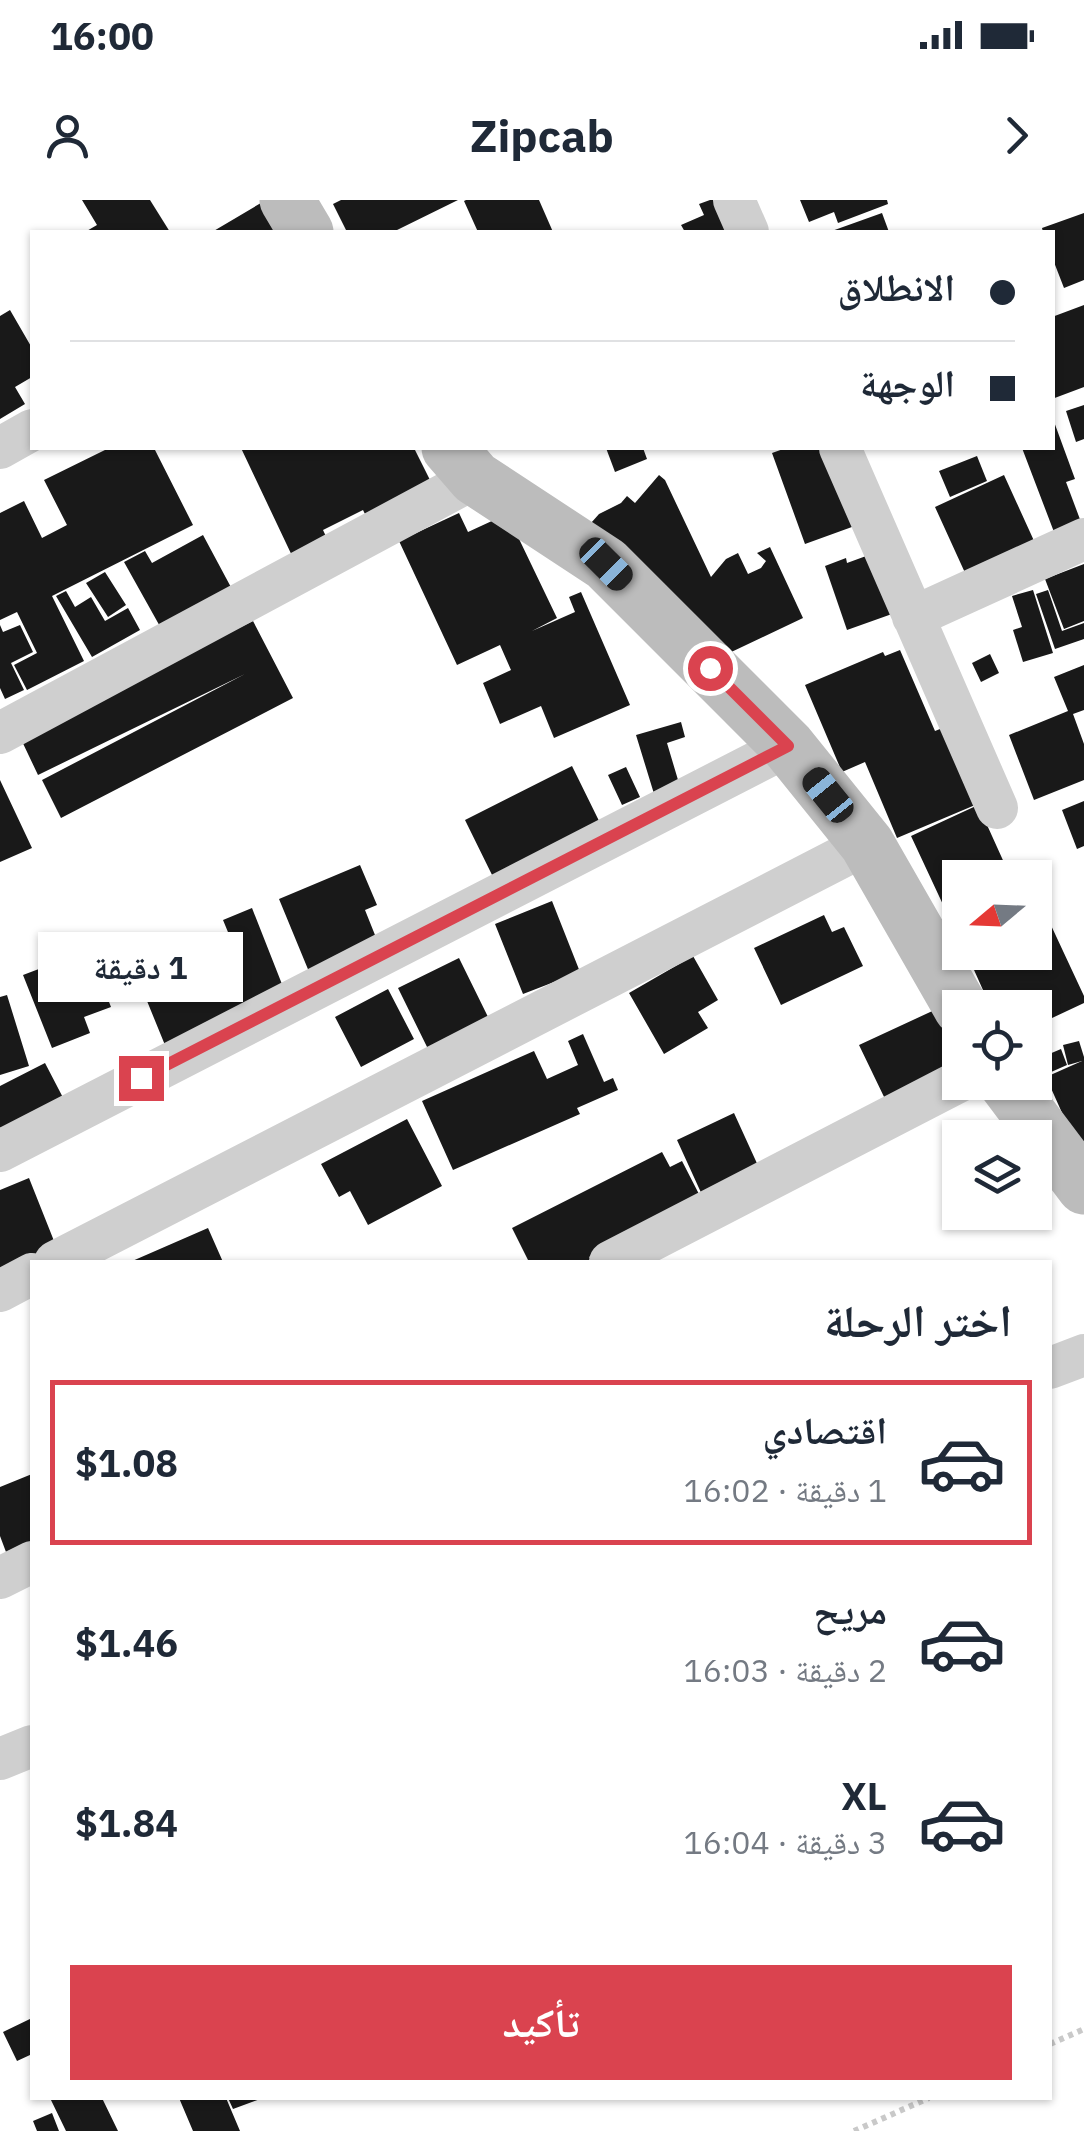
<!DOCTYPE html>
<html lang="ar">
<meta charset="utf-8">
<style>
:root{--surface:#fff;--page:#f6f6f7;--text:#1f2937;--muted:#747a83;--line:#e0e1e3;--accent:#da434f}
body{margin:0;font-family:"IBM Plex Sans","Noto Naskh Arabic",sans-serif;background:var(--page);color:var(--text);direction:rtl;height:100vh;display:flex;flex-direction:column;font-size:38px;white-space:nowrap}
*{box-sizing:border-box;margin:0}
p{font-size:32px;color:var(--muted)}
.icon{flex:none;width:55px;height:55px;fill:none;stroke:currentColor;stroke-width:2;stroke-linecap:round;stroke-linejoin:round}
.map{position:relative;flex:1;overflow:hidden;direction:ltr}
.drawer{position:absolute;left:30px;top:1060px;width:1022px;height:840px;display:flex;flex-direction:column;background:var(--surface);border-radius:0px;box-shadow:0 2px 8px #0004;direction:rtl}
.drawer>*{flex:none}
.hud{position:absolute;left:30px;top:30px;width:1025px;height:220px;border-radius:0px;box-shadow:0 2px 8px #0004;direction:rtl;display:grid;align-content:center;height:220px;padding:0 40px;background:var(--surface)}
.needle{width:65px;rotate:251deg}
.fabs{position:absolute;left:942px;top:660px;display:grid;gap:20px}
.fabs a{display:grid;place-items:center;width:110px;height:110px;border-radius:0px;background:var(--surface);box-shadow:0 2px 8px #0004;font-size:50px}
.end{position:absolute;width:45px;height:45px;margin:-22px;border:12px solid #da434f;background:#fff;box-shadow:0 0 0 5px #fff}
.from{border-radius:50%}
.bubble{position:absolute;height:70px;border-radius:0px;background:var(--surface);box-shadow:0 2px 8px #0004;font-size:32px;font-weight:700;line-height:70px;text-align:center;direction:rtl}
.car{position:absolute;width:30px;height:60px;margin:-30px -15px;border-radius:12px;box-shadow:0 0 8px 2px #0007;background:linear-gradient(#222 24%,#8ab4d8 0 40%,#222 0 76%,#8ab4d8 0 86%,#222 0)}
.hud b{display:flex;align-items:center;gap:35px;height:95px;font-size:38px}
.hud b+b{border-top:2px solid var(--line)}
.hud i{width:25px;height:25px;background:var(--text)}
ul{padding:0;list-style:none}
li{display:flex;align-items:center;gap:30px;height:165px;margin:0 20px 15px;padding:0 20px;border:5px solid transparent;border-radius:0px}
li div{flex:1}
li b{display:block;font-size:38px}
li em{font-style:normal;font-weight:700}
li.active{border-color:var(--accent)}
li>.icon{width:90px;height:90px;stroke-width:1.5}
h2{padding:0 40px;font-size:45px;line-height:120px}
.button{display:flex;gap:20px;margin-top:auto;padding:20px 40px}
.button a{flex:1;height:115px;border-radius:0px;background:var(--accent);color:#fff;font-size:40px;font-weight:700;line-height:115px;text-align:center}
.status{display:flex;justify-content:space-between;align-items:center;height:70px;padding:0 50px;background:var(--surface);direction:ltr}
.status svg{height:28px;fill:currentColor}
header{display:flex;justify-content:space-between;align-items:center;height:130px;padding:0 40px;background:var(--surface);font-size:45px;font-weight:700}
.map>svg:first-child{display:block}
</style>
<div class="status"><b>16:00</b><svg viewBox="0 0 49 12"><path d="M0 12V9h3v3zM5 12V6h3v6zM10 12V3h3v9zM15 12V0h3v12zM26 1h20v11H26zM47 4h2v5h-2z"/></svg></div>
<header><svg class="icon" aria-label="forward" viewBox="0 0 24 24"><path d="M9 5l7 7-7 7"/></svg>Zipcab<svg class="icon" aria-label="person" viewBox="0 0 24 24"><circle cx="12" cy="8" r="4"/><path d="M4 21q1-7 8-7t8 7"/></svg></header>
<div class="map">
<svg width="1084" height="1931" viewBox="0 0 1084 1931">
<rect width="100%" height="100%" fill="#fff"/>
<!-- building -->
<path fill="#191919" d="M82,0H150L170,32H85L97,25Z
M266,0L286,32H212Z
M341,0H458L393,32H347L333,4Z
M466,0H539L553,32H478L464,1Z
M710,0H728L768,32H685L681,25L704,15L699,4Z
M800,0H887L888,4L838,23L834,12L809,22Z
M882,13L889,32H829Z
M1084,13V80L1064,88L1052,57V32H1043L1042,28Z
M1084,105V187L1052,199V117Z
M10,110L32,148V177L15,187L25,204L0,219V116Z
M1084,205V239L1076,242L1066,211Z
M1053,219L1075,279L1066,282L1081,322L1054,332L1022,248H1052Z
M109,248H154L193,325L52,396L84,461L27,490L14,465L37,453L17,412L0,420V313L24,301L42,338L67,325L44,280Z
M241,248H414L436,292L370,324L363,310L323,330L330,345L295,362Z
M606,248H643L647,259L615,272Z
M786,248H830L885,315L805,344L772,253Z
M977,256L987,281L950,297L939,271Z
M659,275L665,280L711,377L726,359L738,353L748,374L761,368L766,361L757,353L770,347L803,418L725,455L583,332L599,314L621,303L627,296L635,303Z
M1004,275L1035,343L966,375L935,307Z
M459,313L468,332L507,314L557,418L532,431L575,412L569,397L581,392L630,505L554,538L541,506L500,524L483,483L511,470L500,445L457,465L399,341Z
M203,335L233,391L162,430L124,362L145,351L152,363Z
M899,344L920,404L847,430L825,366L846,358L847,363Z
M1084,364V421L1064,429L1045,379Z
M105,372L126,405L108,417L86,383Z
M1033,390L1053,453L1023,462L1013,430L1022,427L1012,396Z
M1048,390L1062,431L1084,423V439L1055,449L1036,394Z
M66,391L75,407L91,397L105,421L128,408L140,430L92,457L56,396Z
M253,421L293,498L61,618L42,580L245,474L38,575L19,535Z
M0,425L3,432L20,425L33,452L11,463L24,490L5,499L0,488Z
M900,450L935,531L955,523L987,600L897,638L865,562L842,572L805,485L883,452L885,456Z
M990,454L999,473L981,482L972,463Z
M1084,465V510L1073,514L1084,544V580L1034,600L1009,535L1068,511L1054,477Z
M681,522L685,537L667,543L681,590L655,597L636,535Z
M572,566L602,627L495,681L465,620Z
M626,567L640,597L622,605L608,575Z
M0,580L32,648L0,662Z
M1084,601V646L1077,649L1062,610Z
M978,605L1011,678H960V741L911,636Z
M360,665L377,705L365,710L381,750L312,779L279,699Z
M1035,691L1084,796V803L1035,826V808H991L966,752H1035Z
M552,701L580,772L523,794L495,724Z
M252,708L289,802L167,850L147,801L214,775L203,747L230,737L223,720Z
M824,715L832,732L844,727L863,766L781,805L754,748Z
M89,750L111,807L84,817L90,833L52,848L23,775Z
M693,756L718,800L698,812L708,828L664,854L629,793Z
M459,758L491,823L430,853L398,788Z
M388,789L414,839L361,867L335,817Z
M7,795L29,866L0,875V797Z
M941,807L960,848V866L886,901L859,845Z
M583,834L604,882L613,878L618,890L577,908L580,914L453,970L422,901L534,851L547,879L578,865L568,841Z
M1079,841L1084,857V962L1046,877L1082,861L1068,865L1063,845Z
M1061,849L1067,865L1042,876L1035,860Z
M45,863L71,913L10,945L0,927V886Z
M734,913L760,970L703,997L677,940Z
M407,919L442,986L368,1025L350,991L339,997L321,964Z
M662,952L670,967L682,961L701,998L589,1057L591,1059L585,1062H529L512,1028Z
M29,978L58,1051L0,1074V990Z
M208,1028L223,1062H130Z
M32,1274V1342L6,1352L0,1336V1287Z
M32,1818V1861L30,1855L17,1861L3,1832Z
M50,1898H102L118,1931H66Z
M179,1898H226L240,1931H193Z
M228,1898H263L233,1909Z
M52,1913L59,1931H37L33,1921Z"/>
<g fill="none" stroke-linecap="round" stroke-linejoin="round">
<!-- path -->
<path stroke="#c9c9c9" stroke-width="6" stroke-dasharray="5 5" stroke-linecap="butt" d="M1050,1844L1084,1829
M854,1931L929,1898"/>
<!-- street -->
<path stroke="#cfcfcf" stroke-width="42" d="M734,0L748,32
M0,248L32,230
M840,248L997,608
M913,417L1084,339
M0,533L475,278
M0,951L788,546
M55,1062L867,644
M610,1062L960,881
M0,1091L32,1074
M1050,1168L1084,1155
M0,1378L32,1362
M0,1559L32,1546"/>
<!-- secondary -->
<path stroke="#bcbcbc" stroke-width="55" d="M287,0L306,32
M449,248L475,278L606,364L788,546L867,644L961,808
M1005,882L1084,987"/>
</g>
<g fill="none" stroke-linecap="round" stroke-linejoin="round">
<!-- route -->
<path stroke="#da434f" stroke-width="12" d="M141,878L788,546L710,468"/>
</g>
</svg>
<div class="fabs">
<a><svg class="needle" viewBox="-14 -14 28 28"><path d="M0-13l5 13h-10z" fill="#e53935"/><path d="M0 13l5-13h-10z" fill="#747a83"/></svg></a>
<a><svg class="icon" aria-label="locate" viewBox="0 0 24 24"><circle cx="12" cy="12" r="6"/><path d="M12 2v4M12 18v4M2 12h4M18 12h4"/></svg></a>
<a><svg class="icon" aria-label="layers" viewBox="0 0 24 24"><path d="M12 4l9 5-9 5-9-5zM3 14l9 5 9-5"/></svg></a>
</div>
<i class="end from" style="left:710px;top:468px"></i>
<i class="end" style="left:141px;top:878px"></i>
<div class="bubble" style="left:38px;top:732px;width:205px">1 دقيقة</div>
<i class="car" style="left:606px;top:364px;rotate:135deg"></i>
<i class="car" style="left:828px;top:595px;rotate:321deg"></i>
<div class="hud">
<b><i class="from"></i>الانطلاق</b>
<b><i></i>الوجهة</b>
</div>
<section class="drawer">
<h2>اختر الرحلة</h2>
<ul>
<li class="active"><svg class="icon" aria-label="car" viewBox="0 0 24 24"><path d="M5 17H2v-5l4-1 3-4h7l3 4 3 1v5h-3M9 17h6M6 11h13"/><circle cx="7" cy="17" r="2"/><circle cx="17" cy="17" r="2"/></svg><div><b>اقتصادي</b><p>1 دقيقة · 16:02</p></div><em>$1.08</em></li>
<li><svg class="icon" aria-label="car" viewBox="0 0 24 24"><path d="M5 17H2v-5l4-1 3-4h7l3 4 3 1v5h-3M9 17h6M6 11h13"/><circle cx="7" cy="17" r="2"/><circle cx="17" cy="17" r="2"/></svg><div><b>مريح</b><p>2 دقيقة · 16:03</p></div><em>$1.46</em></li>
<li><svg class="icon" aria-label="car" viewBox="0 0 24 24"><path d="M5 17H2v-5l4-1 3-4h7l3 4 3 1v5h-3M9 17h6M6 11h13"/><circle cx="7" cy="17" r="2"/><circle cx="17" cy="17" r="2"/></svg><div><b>XL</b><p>3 دقيقة · 16:04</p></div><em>$1.84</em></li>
</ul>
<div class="button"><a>تأكيد</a></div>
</section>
</div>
